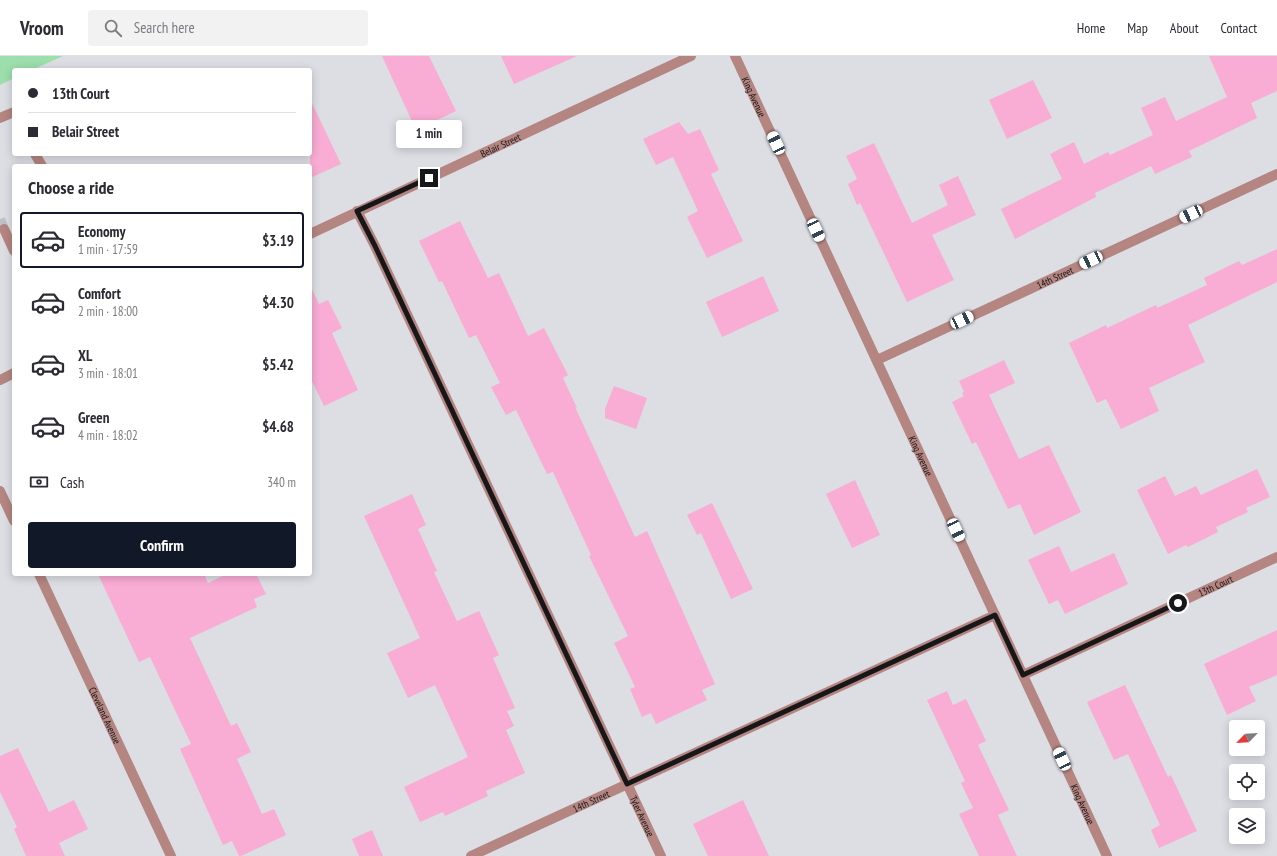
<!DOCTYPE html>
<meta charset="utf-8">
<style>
:root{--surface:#fff;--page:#f2f2f3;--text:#2b2b33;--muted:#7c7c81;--line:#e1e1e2;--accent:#111827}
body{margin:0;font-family:"PT Sans Narrow",sans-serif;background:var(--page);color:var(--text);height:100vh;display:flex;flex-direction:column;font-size:15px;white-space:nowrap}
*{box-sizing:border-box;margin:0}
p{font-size:13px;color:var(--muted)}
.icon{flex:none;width:22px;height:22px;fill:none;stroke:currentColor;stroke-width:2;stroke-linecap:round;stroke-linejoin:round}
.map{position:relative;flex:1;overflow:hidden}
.panel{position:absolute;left:12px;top:108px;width:300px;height:412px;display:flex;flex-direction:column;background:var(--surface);border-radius:4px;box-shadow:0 2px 10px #0003}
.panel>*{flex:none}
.guide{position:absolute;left:12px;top:12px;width:300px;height:88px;border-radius:4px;box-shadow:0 2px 10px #0003;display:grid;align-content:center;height:88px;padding:0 16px;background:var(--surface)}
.needle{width:26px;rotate:245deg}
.tools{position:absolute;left:1229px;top:664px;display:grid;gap:8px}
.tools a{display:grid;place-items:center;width:36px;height:36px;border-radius:4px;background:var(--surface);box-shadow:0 2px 10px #0003;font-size:20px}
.end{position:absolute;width:18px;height:18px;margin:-9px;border:5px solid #171719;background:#fff;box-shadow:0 0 0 2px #fff}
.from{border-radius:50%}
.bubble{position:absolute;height:28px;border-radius:4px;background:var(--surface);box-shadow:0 2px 10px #0003;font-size:13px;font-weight:700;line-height:28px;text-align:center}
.car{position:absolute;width:12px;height:24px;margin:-12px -6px;border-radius:5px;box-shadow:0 0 3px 1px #0007;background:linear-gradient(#fff 24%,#345 0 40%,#fff 0 76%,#345 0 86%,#fff 0)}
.guide b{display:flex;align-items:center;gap:14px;height:38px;font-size:15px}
.guide b+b{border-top:1px solid var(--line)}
.guide i{width:10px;height:10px;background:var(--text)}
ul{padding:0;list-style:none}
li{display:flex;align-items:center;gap:12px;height:56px;margin:0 8px 6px;padding:0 8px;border:2px solid transparent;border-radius:4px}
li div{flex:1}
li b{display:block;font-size:15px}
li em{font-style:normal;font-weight:700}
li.on{border-color:var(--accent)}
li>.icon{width:36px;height:36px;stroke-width:1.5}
h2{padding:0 16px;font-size:18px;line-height:48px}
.pay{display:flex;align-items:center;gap:10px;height:44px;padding:0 16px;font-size:15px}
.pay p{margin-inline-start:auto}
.action{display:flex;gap:8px;margin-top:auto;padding:8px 16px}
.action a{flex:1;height:46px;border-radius:4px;background:var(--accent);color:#fff;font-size:16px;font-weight:700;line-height:46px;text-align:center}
header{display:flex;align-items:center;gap:24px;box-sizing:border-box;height:56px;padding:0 20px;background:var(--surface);border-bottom:1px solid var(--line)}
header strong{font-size:19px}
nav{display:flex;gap:22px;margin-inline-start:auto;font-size:14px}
.search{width:280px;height:36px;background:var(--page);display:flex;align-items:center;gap:10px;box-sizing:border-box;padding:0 14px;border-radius:4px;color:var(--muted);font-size:15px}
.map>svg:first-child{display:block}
</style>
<header>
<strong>Vroom</strong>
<div class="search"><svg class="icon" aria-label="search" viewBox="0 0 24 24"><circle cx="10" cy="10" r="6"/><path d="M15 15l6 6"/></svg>Search here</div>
<nav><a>Home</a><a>Map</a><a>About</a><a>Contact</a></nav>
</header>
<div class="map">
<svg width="1277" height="800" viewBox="0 0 1277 800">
<rect width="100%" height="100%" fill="#dcdee4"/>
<!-- green -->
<path fill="#9cdeac" d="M0,0H63L32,14H14V22L0,29Z"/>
<!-- building -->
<path fill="#f9acd4" d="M382,0H429L456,55L416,74Z
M501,0H577L514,28Z
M1209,0H1277V35L1251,47L1257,62L1189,95L1192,101L1155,118L1151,110L1095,137L1096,141L1015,183L1001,153L1062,123L1050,98L1074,86L1084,108L1108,96L1110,99L1153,79L1141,52L1165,41L1176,65L1227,41Z
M1033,24L1052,62L1007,83L989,44Z
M310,43L341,108L310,122Z
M679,66L688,78L700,73L719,114L711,118L743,185L707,202L687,161L698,155L673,101L656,109L643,83Z
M874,87L912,167L948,149L939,129L958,120L976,159L932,179L954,224L907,246L860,147L857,149L848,128L857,123L846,100Z
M460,165L488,222L499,217L528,280L544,272L568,319L563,322L577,352L575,351L635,481L647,475L715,628L702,634L707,644L656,668L651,657L642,661L630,633L635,631L614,587L628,580L589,500L591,499L553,416L547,418L516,354L506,359L491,331L500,327L476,279L469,282L442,225L439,226L419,185Z
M1277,193V226L1188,269L1205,306L1149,332L1159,355L1121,373L1106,343L1097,347L1069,287L1106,269L1107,272L1156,249L1157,252L1207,229L1204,222L1239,205L1242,209Z
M763,220L779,255L722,281L706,246Z
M310,229L319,248L328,244L342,272L332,277L358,334L324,350L310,321Z
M1004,304L1015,327L989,339L1019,403L1049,389L1081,456L1034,479L1020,448L1008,453L976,386L972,388L952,346L964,340L962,337L964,336L959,325Z
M614,330L647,342L636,373L605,362V353Z
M1257,413L1270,441L1246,452L1248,456L1216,471L1218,476L1188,491L1186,489L1168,498L1137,434L1165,420L1175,440L1196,430L1201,439Z
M855,424L880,479L852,492L826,438Z
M412,438L426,469L418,473L437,515L434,516L457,565L479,555L499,599L493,602L515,652L507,655L514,670L506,674L525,717L486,735L488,740L445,760L443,756L420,766L404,731L468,701L435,629L408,642L387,597L420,582L364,460Z
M712,447L753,533L731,543L701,477L697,479L687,459Z
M1059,490L1071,516L1114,497L1128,528L1065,558L1058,544L1049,548L1028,504Z
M98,518H204L208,527L227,518H256L266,538L254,543L257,551L190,582L231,670L237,667L251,696L237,703L262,758L274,753L286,779L241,800H239L232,785L223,789L180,693L191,688L150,601L139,606Z
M1277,574V619L1249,631L1256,645L1227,659L1204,608Z
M1125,629L1168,721L1171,719L1197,775L1159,792L1151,774L1160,769L1128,698L1114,704L1087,646Z
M947,635L953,649L966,643L986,685L978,689L1009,754L998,759L1017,800H979L959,758L973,752L961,727L965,725L927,644Z
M18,692L49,756L74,744L88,773L59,787L65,800H26L14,773L17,771L0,736V700Z
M743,744L769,800H708L693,768Z
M372,774L383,800H359L352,783Z"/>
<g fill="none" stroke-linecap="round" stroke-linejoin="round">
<!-- minor-tunnel -->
<path stroke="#bec0c6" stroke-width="10" stroke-dasharray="10 5" stroke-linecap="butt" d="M0,163L4,173"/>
<!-- minor -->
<g stroke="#b48581" stroke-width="10">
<path id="s1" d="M735,0L1107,800"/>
<path d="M0,62L14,56"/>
<path d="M35,98L42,110"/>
<path id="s2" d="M357,155L375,190L661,800"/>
<path d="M4,173L14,195"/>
<path id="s3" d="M310,178L691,0"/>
<path id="s4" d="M877,304L1277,118"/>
<path d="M0,324L14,317"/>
<path d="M0,435L14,465"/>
<path id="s5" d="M39,518L171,800"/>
<path id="s6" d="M1023,619L1277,501"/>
<path id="s7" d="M471,800L995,559"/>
</g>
</g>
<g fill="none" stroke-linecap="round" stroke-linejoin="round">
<!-- route -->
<path stroke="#171719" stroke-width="5" d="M429,122L357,155L375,190L627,728L995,559L1023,619L1178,547"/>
</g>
<g text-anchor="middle" stroke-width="3" stroke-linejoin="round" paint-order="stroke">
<!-- street labels -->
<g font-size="10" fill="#171719" stroke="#dcdee4">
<text dy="4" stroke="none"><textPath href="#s1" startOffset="45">King Avenue</textPath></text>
<text dy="4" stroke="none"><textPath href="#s3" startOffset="210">Belair Street</textPath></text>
<text dy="4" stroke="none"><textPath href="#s4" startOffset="196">14th Street</textPath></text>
<text dy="4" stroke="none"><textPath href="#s1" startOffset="441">King Avenue</textPath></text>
<text dy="4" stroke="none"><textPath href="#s6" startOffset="212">13th Court</textPath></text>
<text dy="4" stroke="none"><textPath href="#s5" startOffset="156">Cleveland Avenue</textPath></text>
<text dy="4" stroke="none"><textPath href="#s7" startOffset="132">14th Street</textPath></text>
<text dy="4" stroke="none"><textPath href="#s1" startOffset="825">King Avenue</textPath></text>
<text dy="4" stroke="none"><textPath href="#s2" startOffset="669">Tyler Avenue</textPath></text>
</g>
</g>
</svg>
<div class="tools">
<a><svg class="needle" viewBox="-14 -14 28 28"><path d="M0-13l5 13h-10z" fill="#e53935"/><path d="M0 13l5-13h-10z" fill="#7c7c81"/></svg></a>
<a><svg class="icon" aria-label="locate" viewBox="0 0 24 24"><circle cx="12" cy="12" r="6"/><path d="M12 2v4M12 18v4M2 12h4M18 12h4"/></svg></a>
<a><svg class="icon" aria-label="layers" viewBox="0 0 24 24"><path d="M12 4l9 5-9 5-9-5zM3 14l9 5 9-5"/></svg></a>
</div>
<i class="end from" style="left:1178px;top:547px"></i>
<i class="end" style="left:429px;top:122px"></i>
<div class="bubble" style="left:396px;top:64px;width:66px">1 min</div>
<i class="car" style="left:776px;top:87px;rotate:335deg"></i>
<i class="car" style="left:1191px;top:158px;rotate:245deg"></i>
<i class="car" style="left:816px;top:174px;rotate:155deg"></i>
<i class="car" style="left:1091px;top:204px;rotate:245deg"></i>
<i class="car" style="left:962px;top:264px;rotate:65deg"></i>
<i class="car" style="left:956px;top:474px;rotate:155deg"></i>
<i class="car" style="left:1062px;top:703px;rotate:335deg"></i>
<div class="guide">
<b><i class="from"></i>13th Court</b>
<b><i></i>Belair Street</b>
</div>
<section class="panel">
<h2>Choose a ride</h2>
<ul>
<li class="on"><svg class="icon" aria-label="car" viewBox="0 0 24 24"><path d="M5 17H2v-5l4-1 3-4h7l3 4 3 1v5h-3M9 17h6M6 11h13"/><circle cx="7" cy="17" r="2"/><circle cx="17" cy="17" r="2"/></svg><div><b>Economy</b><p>1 min · 17:59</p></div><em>$3.19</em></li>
<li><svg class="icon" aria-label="car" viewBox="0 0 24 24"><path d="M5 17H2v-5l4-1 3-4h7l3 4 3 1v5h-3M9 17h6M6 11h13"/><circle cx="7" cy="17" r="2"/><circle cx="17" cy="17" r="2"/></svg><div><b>Comfort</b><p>2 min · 18:00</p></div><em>$4.30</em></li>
<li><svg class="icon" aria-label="car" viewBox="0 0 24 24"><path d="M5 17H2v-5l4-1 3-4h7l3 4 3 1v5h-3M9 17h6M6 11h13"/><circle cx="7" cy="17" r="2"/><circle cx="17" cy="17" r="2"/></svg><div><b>XL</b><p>3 min · 18:01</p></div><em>$5.42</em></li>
<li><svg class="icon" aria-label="car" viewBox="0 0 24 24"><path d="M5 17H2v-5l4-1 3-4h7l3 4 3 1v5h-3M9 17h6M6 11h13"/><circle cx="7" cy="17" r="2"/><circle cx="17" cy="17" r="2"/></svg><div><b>Green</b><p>4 min · 18:02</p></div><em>$4.68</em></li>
</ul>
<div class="pay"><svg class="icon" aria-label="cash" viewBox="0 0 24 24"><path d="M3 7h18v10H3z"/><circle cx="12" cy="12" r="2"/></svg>Cash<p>340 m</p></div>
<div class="action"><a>Confirm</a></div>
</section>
</div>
